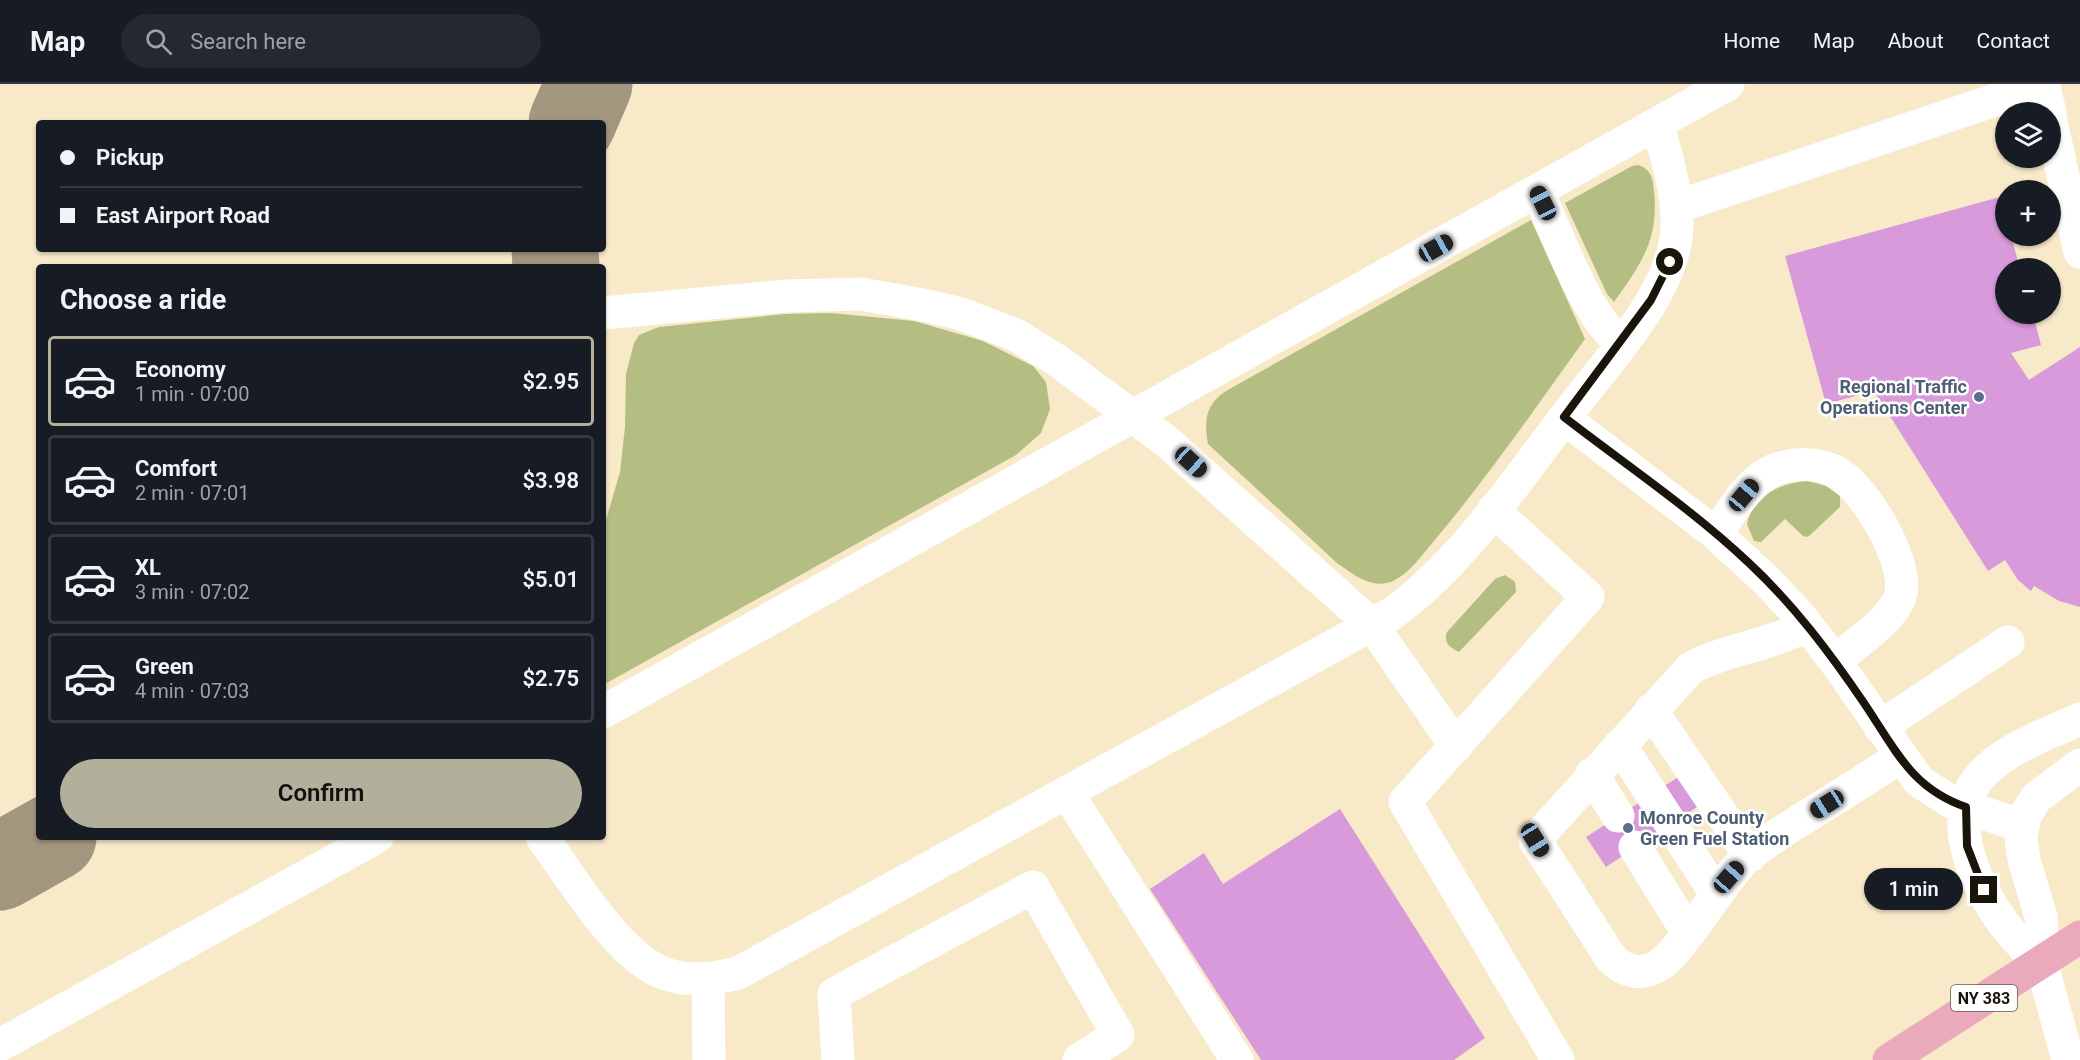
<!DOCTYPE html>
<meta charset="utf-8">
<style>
:root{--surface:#171b24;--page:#242831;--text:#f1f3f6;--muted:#9ea1a6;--line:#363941;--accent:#b2b09b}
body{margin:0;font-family:Roboto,sans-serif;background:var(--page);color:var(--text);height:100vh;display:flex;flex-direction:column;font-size:22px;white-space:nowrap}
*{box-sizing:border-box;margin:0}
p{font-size:20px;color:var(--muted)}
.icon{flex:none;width:33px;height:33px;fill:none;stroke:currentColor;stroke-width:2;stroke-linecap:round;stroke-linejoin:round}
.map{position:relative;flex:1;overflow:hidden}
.side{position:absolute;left:36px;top:180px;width:570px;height:576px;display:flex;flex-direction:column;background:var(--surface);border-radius:6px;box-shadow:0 2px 4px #0004}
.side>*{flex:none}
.hud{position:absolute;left:36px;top:36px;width:570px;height:132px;border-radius:6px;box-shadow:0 2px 4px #0004;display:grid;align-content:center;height:132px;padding:0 24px;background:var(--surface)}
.buttons{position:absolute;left:1995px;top:18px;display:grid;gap:12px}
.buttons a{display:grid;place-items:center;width:66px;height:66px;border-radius:50%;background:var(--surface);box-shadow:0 2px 4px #0004;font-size:30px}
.end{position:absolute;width:27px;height:27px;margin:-14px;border:8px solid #1a150a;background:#fff;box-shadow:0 0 0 3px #fff}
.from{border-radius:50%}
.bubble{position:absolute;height:42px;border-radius:21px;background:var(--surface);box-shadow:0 2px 4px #0004;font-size:20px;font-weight:600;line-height:42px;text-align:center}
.car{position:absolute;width:18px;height:36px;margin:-18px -9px;border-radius:8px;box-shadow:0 0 4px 2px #0007;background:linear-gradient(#222 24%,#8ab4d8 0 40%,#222 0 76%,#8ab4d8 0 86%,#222 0)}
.hud b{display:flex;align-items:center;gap:21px;height:57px;font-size:22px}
.hud b+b{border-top:2px solid var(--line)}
.hud i{width:15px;height:15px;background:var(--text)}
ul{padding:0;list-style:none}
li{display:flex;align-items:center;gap:18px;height:90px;margin:0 12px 9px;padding:0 12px;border:3px solid var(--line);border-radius:6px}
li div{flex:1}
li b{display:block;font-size:22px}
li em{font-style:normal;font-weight:600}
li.current{border-color:var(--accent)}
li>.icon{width:54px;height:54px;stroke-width:1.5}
h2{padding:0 24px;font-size:27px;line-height:72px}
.cta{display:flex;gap:12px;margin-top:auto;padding:12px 24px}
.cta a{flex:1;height:69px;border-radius:36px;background:var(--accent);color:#111;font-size:24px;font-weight:600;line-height:69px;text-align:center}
header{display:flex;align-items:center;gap:36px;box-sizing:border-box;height:84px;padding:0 30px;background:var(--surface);border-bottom:2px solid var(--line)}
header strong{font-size:28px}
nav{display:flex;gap:33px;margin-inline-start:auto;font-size:21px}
.search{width:420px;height:54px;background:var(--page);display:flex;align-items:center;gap:15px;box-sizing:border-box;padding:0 21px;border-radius:33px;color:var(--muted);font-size:22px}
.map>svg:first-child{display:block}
</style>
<header>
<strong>Map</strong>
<div class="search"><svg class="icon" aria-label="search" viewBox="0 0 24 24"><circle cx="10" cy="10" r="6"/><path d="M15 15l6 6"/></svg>Search here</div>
<nav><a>Home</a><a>Map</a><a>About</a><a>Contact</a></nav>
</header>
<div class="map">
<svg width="2080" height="976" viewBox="0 0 2080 976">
<rect width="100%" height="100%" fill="#f8e9c9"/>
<!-- green -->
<path fill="#b5be82" d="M1638,81C1651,85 1653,94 1654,107C1659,156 1641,180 1614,218L1607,210L1565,119L1632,82Z
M1531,136L1585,255C1536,323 1488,393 1434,457C1422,471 1408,491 1391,498C1370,505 1353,490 1337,479L1208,360C1204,337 1205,321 1226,307Z
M831,229L914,237L983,257L1033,282L1046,298L1050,325L1041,349L1016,371L603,601V446L620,388L625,343L626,290L634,259L639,251L659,243L785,230Z
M1808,397L1826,402L1840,412V423L1808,453L1803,452L1785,435L1761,458L1754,457L1747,440C1753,411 1781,399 1808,397Z
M1505,491L1515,498L1516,508L1459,568C1450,564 1443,559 1447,548L1495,495Z"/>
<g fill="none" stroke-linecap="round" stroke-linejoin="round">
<!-- taxiway -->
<path stroke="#a2967e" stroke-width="87" d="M572,39L589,0
M555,165L556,183
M0,783L53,753"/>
</g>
<!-- building -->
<path fill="#d89ada" d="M2000,113L2006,131V152H2011L2020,184H2006V230H2033L2041,261L2011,269L2029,296L2080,263V523L2059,517L2034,502L2031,507L2018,496L2005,476L1988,487L1874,307L1826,320L1785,172Z
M1685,689L1705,718L1675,737L1656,707Z
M1648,713L1667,742L1606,783L1586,753Z
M1340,725L1485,954L1454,976H1261L1150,805L1204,769L1223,800Z"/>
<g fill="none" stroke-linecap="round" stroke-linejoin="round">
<!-- minor -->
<path stroke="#fff" stroke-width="33" d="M2050,33L2080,168
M1537,107C1559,151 1584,230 1621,259
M1676,123L2043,0L2050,28
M603,229L786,212L861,210L928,222L961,230L1016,251L1058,277L1166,357L1372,541L1456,662
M1564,334L1716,450L1766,496L1799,531L1835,577L1919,697L1951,718L2022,742
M1493,426L1588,513L1405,718L1558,976
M1716,450C1731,429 1748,397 1774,386C1793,379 1818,378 1836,388C1865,403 1911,481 1900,513C1892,536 1854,561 1835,577
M1807,541C1770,562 1728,564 1691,584L1535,756L1611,874C1624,887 1639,892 1656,883C1680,871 1719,801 1743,777C1762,759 1785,746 1807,732C1838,713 1869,693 1901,673
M1651,626L1750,772
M603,628L1728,0
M1880,643L2008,558
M1620,661L1716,810
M1592,690L1618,732
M1068,710L1237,976
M542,753C572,794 620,877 669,891C692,898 716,895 738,889L1393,529C1465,476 1515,398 1569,328C1605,280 1663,220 1675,160C1683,121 1667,78 1658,40
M1635,763L1688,849
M2041,877C1996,846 1936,747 1978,695C2002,665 2046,651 2080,635
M708,895L709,976
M0,961L377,753
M838,976L834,910L1033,803L1118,951L1079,976
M2068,976L2041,877L2043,859L2041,833L2024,776L2021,754L2025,732L2036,714L2080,681"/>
<!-- major -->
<path stroke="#eba9bc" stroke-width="33" d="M1889,976L2080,853"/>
</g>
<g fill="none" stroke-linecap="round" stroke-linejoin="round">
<!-- route -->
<path stroke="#1a150a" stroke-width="8" d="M1670,178L1651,216L1564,333C1626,381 1693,426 1749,479C1794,521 1830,569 1864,619C1895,665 1911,704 1966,723L1967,762L1984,806"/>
</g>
<!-- markers -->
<g fill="#5c6f8a" stroke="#fff" stroke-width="2">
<circle cx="1979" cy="313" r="6"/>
<circle cx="1628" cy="744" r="6"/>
</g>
<g text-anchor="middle" stroke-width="5" stroke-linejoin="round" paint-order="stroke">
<!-- shield labels -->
<rect fill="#fff" stroke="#5f5b54" stroke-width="1.5" x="1951" y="901" width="66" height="26" rx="4.5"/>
<g font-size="16" font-weight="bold" fill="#1a150a">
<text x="1984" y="920">NY 383</text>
</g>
<!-- service labels -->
<g font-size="18" font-weight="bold" fill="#4e5e75" stroke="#fff" text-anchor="end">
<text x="1967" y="309">Regional Traffic<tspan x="1967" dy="21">Operations Center</tspan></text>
<text x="1640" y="740" text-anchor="start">Monroe County<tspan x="1640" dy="21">Green Fuel Station</tspan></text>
</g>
</g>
</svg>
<div class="buttons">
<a><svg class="icon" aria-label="layers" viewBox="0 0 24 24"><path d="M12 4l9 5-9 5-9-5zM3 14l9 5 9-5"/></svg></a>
<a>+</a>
<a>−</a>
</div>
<i class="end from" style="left:1670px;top:178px"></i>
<i class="end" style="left:1984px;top:806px"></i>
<div class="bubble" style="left:1864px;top:784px;width:99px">1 min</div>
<i class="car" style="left:1543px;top:119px;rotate:334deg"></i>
<i class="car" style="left:1436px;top:164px;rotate:61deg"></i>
<i class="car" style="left:1191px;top:378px;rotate:132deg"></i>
<i class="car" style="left:1744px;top:411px;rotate:40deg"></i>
<i class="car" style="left:1827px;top:720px;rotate:238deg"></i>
<i class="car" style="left:1535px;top:756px;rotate:148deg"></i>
<i class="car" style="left:1729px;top:793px;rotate:41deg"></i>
<div class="hud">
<b><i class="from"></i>Pickup</b>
<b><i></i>East Airport Road</b>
</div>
<section class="side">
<h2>Choose a ride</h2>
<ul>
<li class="current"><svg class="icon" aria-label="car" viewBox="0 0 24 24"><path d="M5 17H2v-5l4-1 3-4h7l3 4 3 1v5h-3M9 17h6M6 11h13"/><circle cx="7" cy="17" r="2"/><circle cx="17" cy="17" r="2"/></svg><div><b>Economy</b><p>1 min · 07:00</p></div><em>$2.95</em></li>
<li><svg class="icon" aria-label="car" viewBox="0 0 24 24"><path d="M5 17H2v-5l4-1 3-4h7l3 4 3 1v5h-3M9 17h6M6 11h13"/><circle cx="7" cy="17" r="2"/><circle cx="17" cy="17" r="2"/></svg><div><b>Comfort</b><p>2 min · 07:01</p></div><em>$3.98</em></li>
<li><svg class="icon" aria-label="car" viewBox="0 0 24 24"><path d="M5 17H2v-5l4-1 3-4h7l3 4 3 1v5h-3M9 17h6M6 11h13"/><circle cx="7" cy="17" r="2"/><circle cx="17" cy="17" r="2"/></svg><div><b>XL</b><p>3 min · 07:02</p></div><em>$5.01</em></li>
<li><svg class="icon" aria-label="car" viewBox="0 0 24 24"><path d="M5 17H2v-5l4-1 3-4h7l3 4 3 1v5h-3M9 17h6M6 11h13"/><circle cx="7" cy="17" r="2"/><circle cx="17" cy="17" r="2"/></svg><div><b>Green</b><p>4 min · 07:03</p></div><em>$2.75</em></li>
</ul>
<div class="cta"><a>Confirm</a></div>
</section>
</div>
